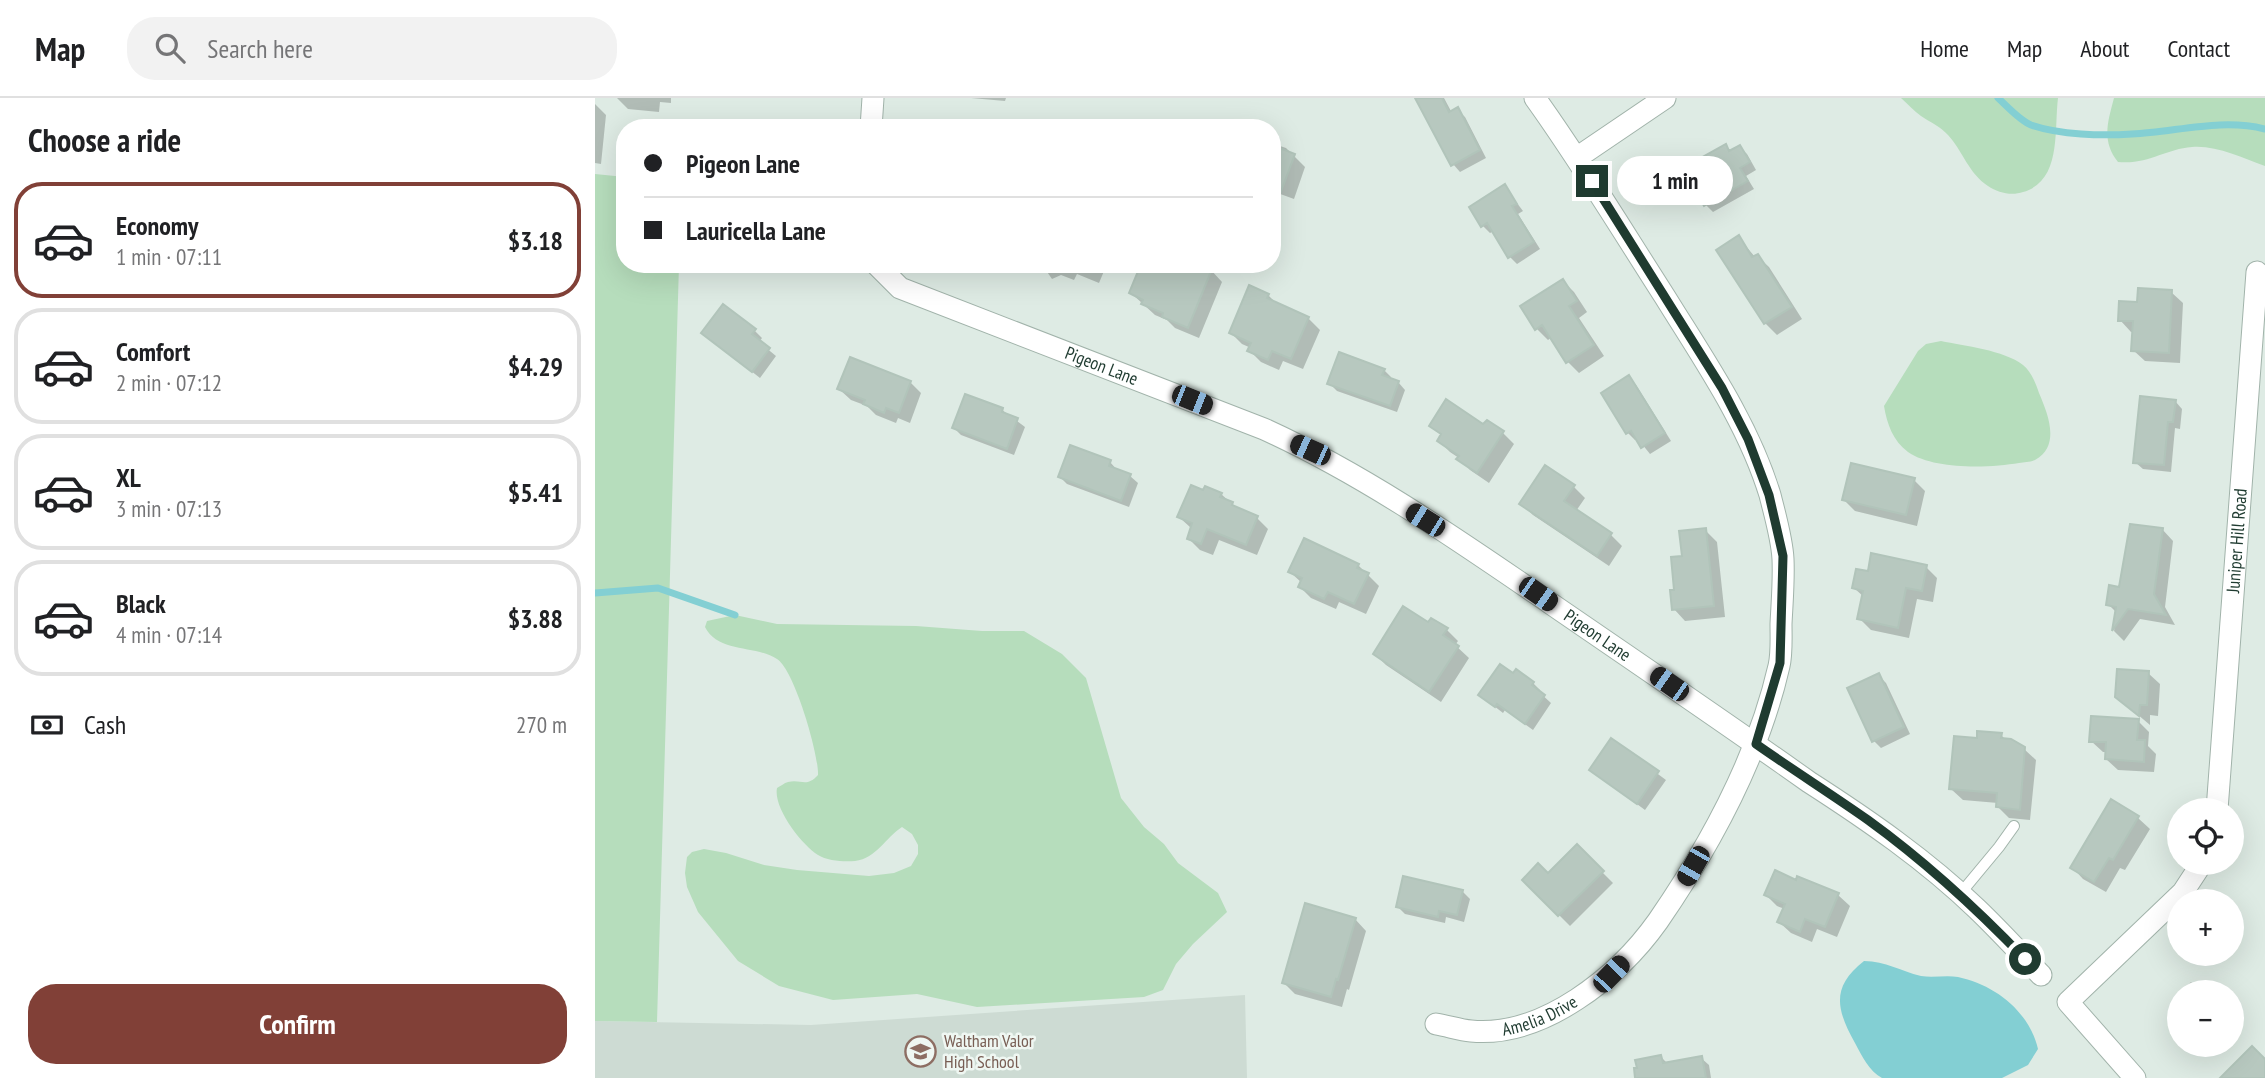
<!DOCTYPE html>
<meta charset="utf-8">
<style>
:root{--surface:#fff;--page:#f2f2f2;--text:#202124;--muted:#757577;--line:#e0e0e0;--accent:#814037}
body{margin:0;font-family:"PT Sans Narrow",sans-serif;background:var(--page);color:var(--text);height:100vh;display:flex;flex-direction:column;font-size:26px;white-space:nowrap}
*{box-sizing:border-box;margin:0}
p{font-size:23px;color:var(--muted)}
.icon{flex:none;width:38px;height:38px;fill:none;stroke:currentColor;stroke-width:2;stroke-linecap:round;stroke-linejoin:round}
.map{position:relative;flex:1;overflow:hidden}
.panel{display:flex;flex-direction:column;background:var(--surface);width:595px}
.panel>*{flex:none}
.hud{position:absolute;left:21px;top:21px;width:665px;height:154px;border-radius:28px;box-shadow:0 7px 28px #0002;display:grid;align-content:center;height:154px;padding:0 28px;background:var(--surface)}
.fabs{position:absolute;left:1572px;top:700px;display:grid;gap:14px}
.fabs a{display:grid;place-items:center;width:77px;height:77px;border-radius:50%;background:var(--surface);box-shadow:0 7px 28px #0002;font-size:35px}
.end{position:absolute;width:32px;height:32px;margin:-16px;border:9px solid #1f3b30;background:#fff;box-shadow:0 0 0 4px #fff}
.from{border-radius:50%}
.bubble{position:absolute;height:49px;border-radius:24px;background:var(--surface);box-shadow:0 7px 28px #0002;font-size:23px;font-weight:700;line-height:49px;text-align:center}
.car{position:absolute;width:21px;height:42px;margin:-21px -10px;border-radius:9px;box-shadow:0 0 5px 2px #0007;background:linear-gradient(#222 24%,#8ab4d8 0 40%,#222 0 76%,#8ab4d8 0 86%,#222 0)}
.hud b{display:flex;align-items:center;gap:24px;height:66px;font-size:26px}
.hud b+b{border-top:2px solid var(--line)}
.hud i{width:18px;height:18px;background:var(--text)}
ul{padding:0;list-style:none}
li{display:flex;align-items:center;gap:21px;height:116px;margin:0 14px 10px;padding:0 14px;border:4px solid var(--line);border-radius:28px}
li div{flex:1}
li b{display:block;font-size:26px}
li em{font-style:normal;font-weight:700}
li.active{border-color:var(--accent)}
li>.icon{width:63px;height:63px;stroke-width:1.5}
h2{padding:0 28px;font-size:32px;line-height:84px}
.pay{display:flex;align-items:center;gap:18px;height:77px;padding:0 28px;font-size:26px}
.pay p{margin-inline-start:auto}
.action{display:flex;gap:14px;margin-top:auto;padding:14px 28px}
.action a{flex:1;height:80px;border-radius:28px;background:var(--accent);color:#fff;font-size:28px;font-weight:700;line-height:80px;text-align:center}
header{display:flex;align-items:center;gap:42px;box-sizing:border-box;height:98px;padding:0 35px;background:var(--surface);border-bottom:2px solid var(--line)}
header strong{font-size:33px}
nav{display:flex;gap:38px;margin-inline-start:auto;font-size:24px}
.search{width:490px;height:63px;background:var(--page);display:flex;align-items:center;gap:18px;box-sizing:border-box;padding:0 24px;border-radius:28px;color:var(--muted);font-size:26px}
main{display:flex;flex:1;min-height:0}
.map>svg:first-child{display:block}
</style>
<header>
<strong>Map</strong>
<div class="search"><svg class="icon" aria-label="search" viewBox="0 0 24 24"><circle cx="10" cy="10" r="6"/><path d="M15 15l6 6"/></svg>Search here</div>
<nav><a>Home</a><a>Map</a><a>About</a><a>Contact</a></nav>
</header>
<main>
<section class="panel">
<h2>Choose a ride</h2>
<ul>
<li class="active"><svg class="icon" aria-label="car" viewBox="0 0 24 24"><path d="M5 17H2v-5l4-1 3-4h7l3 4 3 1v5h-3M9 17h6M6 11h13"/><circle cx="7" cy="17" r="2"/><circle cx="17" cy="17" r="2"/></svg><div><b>Economy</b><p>1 min · 07:11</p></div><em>$3.18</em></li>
<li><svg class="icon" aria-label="car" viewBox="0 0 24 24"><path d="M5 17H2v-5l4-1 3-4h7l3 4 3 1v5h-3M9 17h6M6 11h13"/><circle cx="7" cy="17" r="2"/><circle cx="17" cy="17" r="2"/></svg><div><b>Comfort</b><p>2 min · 07:12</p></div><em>$4.29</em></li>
<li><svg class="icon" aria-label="car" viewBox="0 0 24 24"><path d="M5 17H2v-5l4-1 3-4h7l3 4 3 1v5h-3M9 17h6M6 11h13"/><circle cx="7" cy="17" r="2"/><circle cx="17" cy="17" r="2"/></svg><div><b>XL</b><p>3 min · 07:13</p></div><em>$5.41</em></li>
<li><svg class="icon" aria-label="car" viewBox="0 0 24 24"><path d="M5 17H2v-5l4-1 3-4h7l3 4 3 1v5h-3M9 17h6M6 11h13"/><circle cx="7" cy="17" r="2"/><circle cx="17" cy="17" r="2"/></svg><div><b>Black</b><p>4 min · 07:14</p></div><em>$3.88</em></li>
</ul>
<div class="pay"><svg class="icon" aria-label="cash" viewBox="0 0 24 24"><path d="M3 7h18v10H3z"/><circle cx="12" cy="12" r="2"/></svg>Cash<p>270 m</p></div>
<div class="action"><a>Confirm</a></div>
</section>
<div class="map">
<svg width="1670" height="980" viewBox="0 0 1670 980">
<rect width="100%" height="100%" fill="#deebe4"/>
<!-- built -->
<path fill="#cddbd3" d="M650,897L652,980H0V923L216,927Z"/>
<!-- green -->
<path fill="#b6ddbc" d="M1306,0H1463C1459,32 1467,83 1428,94C1417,98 1403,95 1393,88C1374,76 1367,52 1353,37C1346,29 1335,24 1326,18C1319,13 1313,6 1306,0Z
M1519,0H1670V68C1647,60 1621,47 1597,49C1570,51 1553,67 1523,64C1506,43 1513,23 1519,0Z
M0,76L30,79V166H84L62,924L0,923Z
M1346,243C1369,248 1409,252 1428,267C1436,273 1441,286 1444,295C1453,316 1466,348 1440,362C1436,364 1429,364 1424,365C1394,370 1339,372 1313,354C1298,343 1292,326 1289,308L1323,253L1331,246Z
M140,517L182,526L321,528L387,533H429L467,556L491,580L526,700L549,729L569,746L583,765L623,795L632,814L598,846L581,866L568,892L549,899L382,909L322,896L238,902L184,888L143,863L103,814L92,789L90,775L92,759L97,754L109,751L131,755L169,767L202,772L274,778L299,775L316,768L323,756V747L317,736L307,729C290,740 282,760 260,763C250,764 232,763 223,757C207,747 178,710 182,690C186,688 189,685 193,684C207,681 211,690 223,677C224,656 199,571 182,561C161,547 123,555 110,529L112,523Z"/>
<!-- water -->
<path fill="#83cfd3" d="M1269,863C1291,863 1305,873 1326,878C1338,880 1351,877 1363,879C1400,887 1434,913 1443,951L1433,967L1407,980H1287C1274,973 1267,958 1260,945C1241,911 1236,889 1269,863Z"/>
<!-- shadow -->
<path fill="#0003" d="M22,0H76V5L65,4L64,14L33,11Z
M376,0H411L410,3Z
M829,0H849L857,15L862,12L870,19L891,60L865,74L858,66Z
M0,6L11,17L6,66L0,65Z
M642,21L661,30H638Z
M677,39L685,48L691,50L710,69L699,101L677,93Z
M1130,48L1136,54L1144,49L1152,56L1161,72L1151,78L1159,91L1118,114L1111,107Z
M909,88L928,113L923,116L945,151L922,166L915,159L899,133L895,135L888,128L876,109Z
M1144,140L1160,159L1162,158L1174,169L1207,221L1182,237L1170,225L1124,153Z
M444,166H512L504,185L482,176L479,182L466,177L457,181L448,168Z
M616,172L627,184L604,240L580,230L572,222L560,217L536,195Z
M968,183L979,194L992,214L984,220L1009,258L984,275L972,263L957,239L953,242L942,231Z
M655,189L673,197L683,207L713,220L725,232L708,271L688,263L684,272L666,264L654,252L656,250L647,246L636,235Z
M1576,194L1588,205L1585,265L1550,263L1538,252L1539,234H1536L1525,222L1544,206Z
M160,233L167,240L164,244L181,258L165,280L108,235Z
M789,272L796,279L795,282L803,284L810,292L802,314L742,293L734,285Z
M1034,280L1041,287L1076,343L1055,356L1043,341L1040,342L1033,335Z
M315,284L326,295L315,325L303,320L301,325L281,317L272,308L256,302L244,291Z
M1580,303L1587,311L1585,331L1580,330L1576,374L1548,371L1540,364Z
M407,312L430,329L419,357L366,337L359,330Z
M892,324L908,335L919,346L894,385L875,372L864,360L855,354L844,343L847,338L836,328L889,329Z
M515,364L522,372L535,378L543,385L534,409L472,386L465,379Z
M1319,382L1330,393L1322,428L1260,413L1249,402Z
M979,389L990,400L981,413L1016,437L1027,448L1014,468L938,417L927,406Z
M626,396L644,412L662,420L673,431L662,457L624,442L618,457L605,452L594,441L596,430L584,419Z
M1567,431L1578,443L1570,509L1580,527L1545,521L1529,543L1519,533L1522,515L1513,506Z
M1110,432L1122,444L1130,519L1090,523L1079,511L1088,460Z
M763,467L784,488L771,516L744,504L741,511L716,500L705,489L707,485L695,474Z
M1331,469L1342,480L1338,504L1322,501L1314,540L1276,532L1264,520L1269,499L1259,490L1274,475Z
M833,527L852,532L863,543L860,547L874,560L846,604L791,567L780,556Z
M1553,575L1565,586L1563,618L1555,617V627L1522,599Z
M1283,577L1291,585L1315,636L1286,650L1279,643Z
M919,578L938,585L945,592L944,594L956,605L938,632L910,612L908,615L885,597Z
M1543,623L1554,634L1553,648L1561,656L1559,674L1523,672L1511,661L1512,654H1508L1496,643Z
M1406,637L1411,642L1429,651L1441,662L1435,722L1414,720L1403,709V705L1368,702L1356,691L1383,642Z
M1017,642L1071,682L1050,712L996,672Z
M1516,704L1543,720L1555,731L1530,772L1525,770L1511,794L1488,781L1477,769Z
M982,749L1018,785L975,828L929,782L953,777Z
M1202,784L1243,797L1255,808L1242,839L1222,831L1217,844L1196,835L1184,824L1190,811L1182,808L1171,797Z
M867,793L875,801L869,824L851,819L850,825L810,816L803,809Z
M760,821L771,833L754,892L752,891L747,909L700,896L689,885Z
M1596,884L1607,894H1587Z
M1584,897V912L1576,905Z
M1066,959L1073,966L1106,960L1114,967L1116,980H1045Z"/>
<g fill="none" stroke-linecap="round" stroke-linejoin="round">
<!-- stream -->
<path stroke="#83cfd3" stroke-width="7" d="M1403,0C1412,8 1424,22 1436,27C1465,37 1507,38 1537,36C1581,34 1626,20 1670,31
M0,495L63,490L140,517"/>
</g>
<!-- building -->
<path fill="#b7c8bf" stroke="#b1c4ba" stroke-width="2" d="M820,0H847L854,14L863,9L885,52L856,68Z
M1131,46L1134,53L1145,47L1155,64L1145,70L1153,83L1109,108L1088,70Z
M677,47L700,56L679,112H677Z
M910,86L922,106L917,108L939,144L913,160L892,125L886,129L874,109Z
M1144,137L1157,159L1163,156L1197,209L1169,226L1121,152Z
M546,166H606L617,171L593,230L567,219L568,215L546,206L548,202L534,195Z
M968,181L982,203L974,208L999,247L971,265L947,227L940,232L925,208Z
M654,187L674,196L672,200L714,219L696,261L677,253L673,262L652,253L656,245L634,235Z
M1543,190L1577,192L1574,255L1536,253L1538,223H1523L1524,203L1542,204Z
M128,206L161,231L157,236L175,250L157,274L106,235Z
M744,254L790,271L787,277L804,283L795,308L732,286Z
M255,259L316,283L304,315L291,310L289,315L268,306L270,302L242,291Z
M1034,277L1070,335L1046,350L1036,333L1031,336L1006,295Z
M370,296L408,310L407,314L423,320L412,351L357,330Z
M1545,298L1581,302L1578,324H1573L1569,367L1538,365Z
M851,301L888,326L892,322L909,333L882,375L861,361L864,358L842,343L846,336L834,328Z
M475,347L516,362L514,368L536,376L526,403L463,379Z
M1256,365L1320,380L1311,417L1247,402Z
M950,367L980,387L969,403L1017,435L1002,458L924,406Z
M596,387L608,392L610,388L627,395L625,399L638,404L637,407L663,418L651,447L612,431L606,446L592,441L597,425L582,419Z
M1535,426L1568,430L1559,496L1571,517L1533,511L1517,533L1521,509L1511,507L1514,487L1524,489Z
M1111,430L1119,508L1077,512L1075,492H1079L1076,459L1087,458L1084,433Z
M709,440L764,466L762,470L774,475L759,506L733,494L729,501L703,489L707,480L693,474Z
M1276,455L1332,467L1327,493L1311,490L1303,530L1262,521L1268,493L1257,490L1261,471L1273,473Z
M808,508L833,524L836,520L853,530L848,537L864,548L834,594L778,556Z
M905,566L918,575L921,571L939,584L937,587L950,597L930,626L902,606L900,609L883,597Z
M1522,571L1554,573L1552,607H1545L1544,618L1520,599Z
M1284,575L1309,629L1277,644L1252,590Z
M1496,618L1544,621L1542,642H1550L1549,664L1510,661L1511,644H1494Z
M1382,633L1407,635L1406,640L1416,641L1430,649L1425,712L1401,709L1402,695L1354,691L1359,638L1382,640Z
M1016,640L1064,673L1042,706L994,672Z
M1516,701L1544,718L1518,762L1514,760L1499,784L1475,770Z
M982,746L1009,773L963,818L927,782L943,765L953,775Z
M1180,772L1201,782L1202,778L1244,795L1230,829L1210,821L1205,834L1182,824L1190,806L1169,797Z
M808,778L868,792L862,817L844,813L843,819L801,809Z
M710,805L761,820L743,882L741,881L736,899L687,885Z
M1657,948L1670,961V980H1625Z
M1066,957L1068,965L1107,958L1111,980H1040L1039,970H1042L1040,962Z"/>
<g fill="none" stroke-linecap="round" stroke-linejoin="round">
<defs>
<path id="lane" d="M1365,796L1404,749L1419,728"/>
<g id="street">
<path d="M276,30L278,0"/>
<path d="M983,59L1070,0"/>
<path id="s1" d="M281,166L305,190L669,331C770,377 863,442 955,505C1041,564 1128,623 1214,684C1273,722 1331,762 1382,811C1404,832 1425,855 1446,877"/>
<path id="s2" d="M1622,712L1662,174"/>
<path id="s3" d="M841,926C853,928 865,932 876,933C948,940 1024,878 1063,823C1116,746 1163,660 1184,568C1187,555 1186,540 1186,526C1187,505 1189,483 1188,461C1187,441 1180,417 1175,397C1153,325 1109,262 1070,199C1027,132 986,64 940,0"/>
<path d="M1540,980L1473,904L1588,794L1607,765"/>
</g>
</defs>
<!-- lane casing -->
<use href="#lane" stroke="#a1b3aa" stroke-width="12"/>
<!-- street casing -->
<use href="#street" stroke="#a1b3aa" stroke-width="23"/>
<!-- lane -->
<use href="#lane" stroke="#fff" stroke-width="10"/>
<!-- street -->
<use href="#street" stroke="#fff" stroke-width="21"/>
</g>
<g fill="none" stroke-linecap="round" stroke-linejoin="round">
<!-- route -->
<path stroke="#1f3b30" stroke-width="9" d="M997,83L1127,290L1153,341L1174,397L1188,458L1185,565L1161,646C1198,672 1236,696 1273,722C1331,764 1380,809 1430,861"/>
</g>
<!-- icons -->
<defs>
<symbol id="school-ring" viewBox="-11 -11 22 22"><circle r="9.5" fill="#eff7f2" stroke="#8d6e63" stroke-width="1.5"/><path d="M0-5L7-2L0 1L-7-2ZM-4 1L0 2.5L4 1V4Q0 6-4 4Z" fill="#8d6e63"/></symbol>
</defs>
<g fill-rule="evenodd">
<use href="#school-ring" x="308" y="936" width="35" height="35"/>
</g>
<g text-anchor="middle" stroke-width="5" stroke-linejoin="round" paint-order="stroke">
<!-- street labels -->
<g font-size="18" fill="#1f3b30" stroke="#eff7f2">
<text dy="6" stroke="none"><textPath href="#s1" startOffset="250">Pigeon Lane</textPath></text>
<text dy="6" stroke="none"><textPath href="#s2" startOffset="270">Juniper Hill Road</textPath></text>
<text dy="6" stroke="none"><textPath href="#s1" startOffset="817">Pigeon Lane</textPath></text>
<text dy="6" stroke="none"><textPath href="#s3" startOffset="107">Amelia Drive</textPath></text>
</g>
<!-- education labels -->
<g font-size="18" fill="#785e54" stroke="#eff7f2" text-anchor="start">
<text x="349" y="949">Waltham Valor<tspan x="349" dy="21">High School</tspan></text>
</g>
</g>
</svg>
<div class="fabs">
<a><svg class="icon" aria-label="locate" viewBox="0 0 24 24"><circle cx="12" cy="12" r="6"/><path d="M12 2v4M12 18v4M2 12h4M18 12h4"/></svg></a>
<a>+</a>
<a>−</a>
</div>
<i class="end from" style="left:1430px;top:861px"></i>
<i class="end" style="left:997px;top:83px"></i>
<div class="bubble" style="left:1022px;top:58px;width:116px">1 min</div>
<i class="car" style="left:597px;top:302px;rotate:112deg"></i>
<i class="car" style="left:715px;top:352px;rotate:294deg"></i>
<i class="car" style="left:830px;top:422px;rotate:302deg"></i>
<i class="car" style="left:943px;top:496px;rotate:125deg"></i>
<i class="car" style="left:1074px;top:586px;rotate:305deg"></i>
<i class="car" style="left:1098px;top:768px;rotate:210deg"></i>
<i class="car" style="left:1016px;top:876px;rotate:44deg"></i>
<div class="hud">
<b><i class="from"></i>Pigeon Lane</b>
<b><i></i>Lauricella Lane</b>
</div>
</div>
</main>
